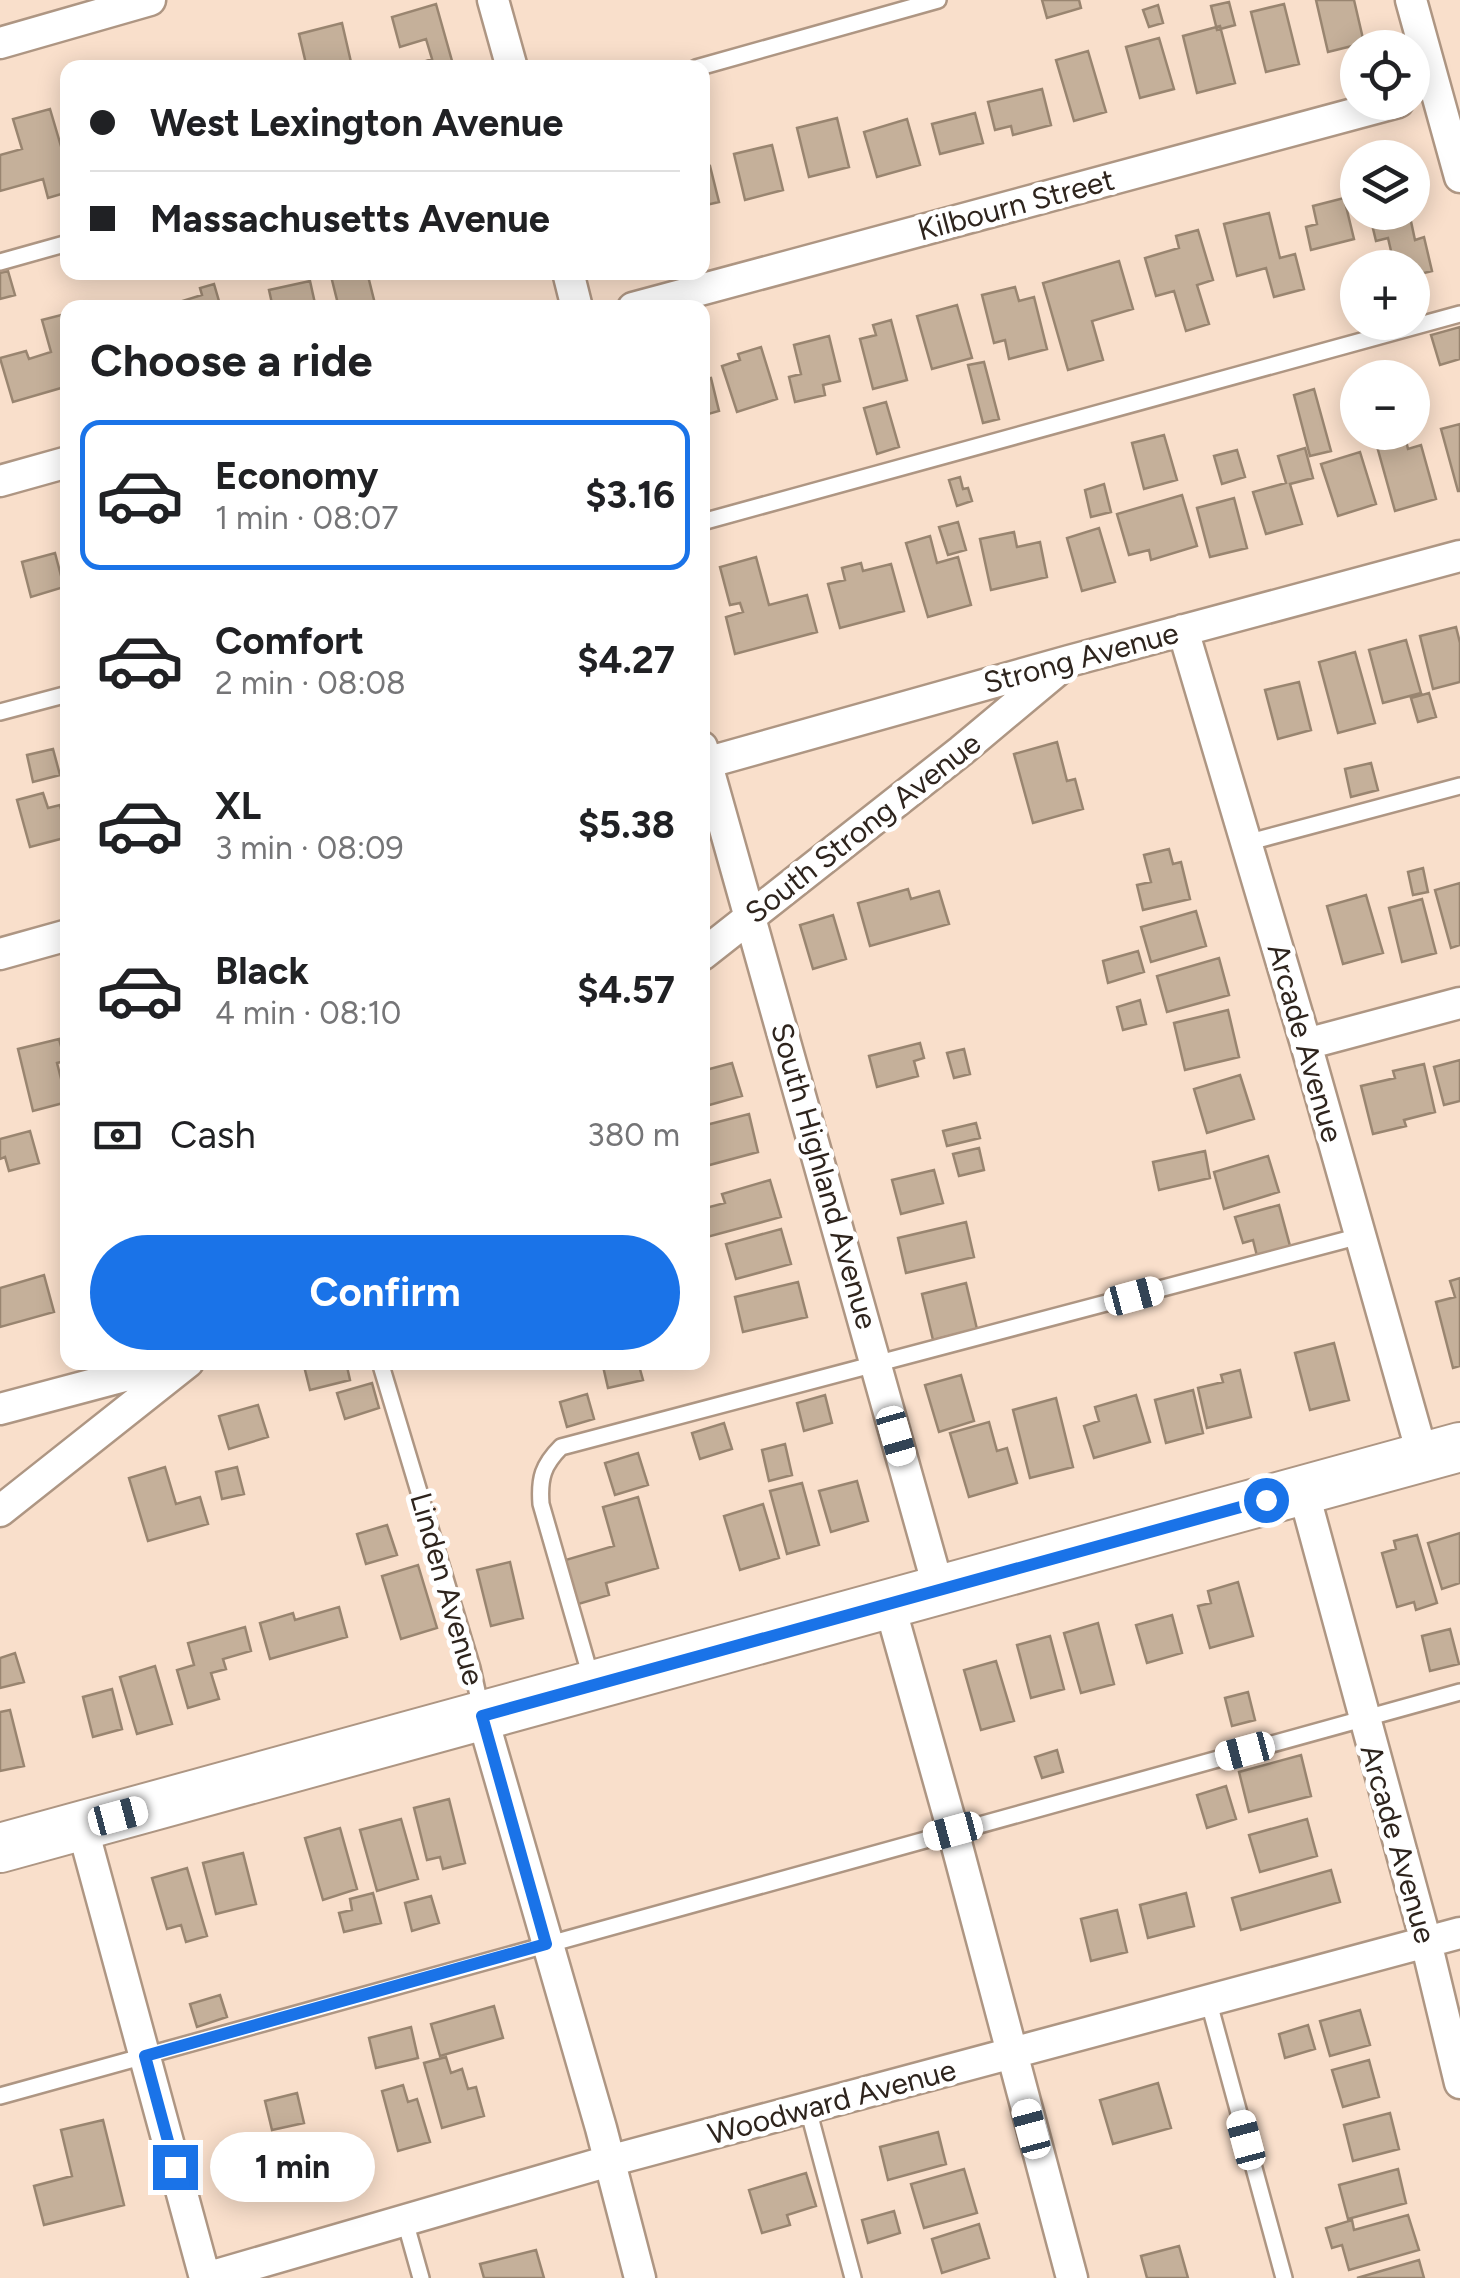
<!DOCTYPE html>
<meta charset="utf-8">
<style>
:root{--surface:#fff;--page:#f6f6f6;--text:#202124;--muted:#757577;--line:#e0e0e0;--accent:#1a73e8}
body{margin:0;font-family:Figtree,sans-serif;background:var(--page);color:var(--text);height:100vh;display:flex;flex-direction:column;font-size:38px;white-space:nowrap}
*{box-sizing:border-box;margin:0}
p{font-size:32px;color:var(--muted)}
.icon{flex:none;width:55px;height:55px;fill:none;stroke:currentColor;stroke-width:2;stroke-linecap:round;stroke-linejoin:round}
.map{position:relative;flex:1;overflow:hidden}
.side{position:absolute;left:60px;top:300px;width:650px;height:1070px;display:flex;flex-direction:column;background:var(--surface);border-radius:20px;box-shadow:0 5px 25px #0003}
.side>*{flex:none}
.top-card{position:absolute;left:60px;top:60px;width:650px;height:220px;border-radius:20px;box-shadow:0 5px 25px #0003;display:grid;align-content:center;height:220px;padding:0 30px;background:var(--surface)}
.tools{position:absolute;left:1340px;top:30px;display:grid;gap:20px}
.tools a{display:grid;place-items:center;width:90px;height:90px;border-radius:50%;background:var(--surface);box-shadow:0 5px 25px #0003;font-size:50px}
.end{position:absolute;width:45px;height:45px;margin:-22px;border:12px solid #1a73e8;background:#fff;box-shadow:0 0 0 5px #fff}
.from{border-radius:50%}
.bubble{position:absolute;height:70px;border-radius:35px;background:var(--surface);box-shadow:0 5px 25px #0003;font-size:32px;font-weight:700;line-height:70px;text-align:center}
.car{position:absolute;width:30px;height:60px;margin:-30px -15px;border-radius:12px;box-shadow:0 0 8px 2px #0007;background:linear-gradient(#fff 24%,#345 0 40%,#fff 0 76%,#345 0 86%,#fff 0)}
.top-card b{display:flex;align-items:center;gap:35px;height:95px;font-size:38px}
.top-card b+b{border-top:2px solid var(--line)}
.top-card i{width:25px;height:25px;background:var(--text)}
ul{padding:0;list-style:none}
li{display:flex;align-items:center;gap:30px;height:150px;margin:0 20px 15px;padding:0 10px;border:5px solid transparent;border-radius:20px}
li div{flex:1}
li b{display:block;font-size:38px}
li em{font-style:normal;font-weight:700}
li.selected{border-color:var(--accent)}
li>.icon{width:90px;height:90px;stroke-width:1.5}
h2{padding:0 30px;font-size:45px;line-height:120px}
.pay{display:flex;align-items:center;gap:25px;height:110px;padding:0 30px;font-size:38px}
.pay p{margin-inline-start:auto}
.button{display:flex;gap:20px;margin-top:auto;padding:20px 30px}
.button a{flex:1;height:115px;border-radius:60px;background:var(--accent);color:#fff;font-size:40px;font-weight:700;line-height:115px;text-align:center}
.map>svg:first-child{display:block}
</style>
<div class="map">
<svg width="1460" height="2278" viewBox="0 0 1460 2278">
<rect width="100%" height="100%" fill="#f9dfcb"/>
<!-- building -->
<path fill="#c5b09a" stroke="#998570" stroke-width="2.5" d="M1042,0H1079L1081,8L1047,18Z
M1316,0H1354L1364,43L1328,52Z
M1229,2L1235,25L1217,30L1211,6Z
M436,4L454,68H425L423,62L432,59L426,39L400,47L392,17Z
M1284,4L1299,64L1266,72L1251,12Z
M1158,5L1163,23L1149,27L1143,10Z
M342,23L351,62L330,68H307L299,34Z
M1220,26L1235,83L1197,93L1183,36Z
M1159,38L1174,89L1140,98L1126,47Z
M1088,51L1106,112L1074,121L1056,60Z
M1042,89L1051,125L1013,135L1011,126L995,130L988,102Z
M50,109L68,170V192L48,198L43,179L0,191V155L22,149L13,119Z
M975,113L983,143L940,154L932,124Z
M837,118L849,167L809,177L797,128Z
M907,119L920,165L877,177L864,132Z
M772,145L783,190L745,200L734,154Z
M710,166L719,202L702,206V168Z
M1344,198L1354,239L1311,250L1306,227L1317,224L1313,206Z
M1369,212H1409L1415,240L1424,237L1432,271L1412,276V268H1395L1388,238L1376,241Z
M1269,213L1280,258L1295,254L1304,289L1274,297L1266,268L1237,276L1224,224Z
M1198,230L1213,280L1197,285L1209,324L1186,331L1174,291L1156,296L1145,258L1179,248L1176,236Z
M1119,261L1133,309L1092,321L1103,360L1068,370L1043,283Z
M8,271L15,295L0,299V273Z
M330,272H367L376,308H339Z
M310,281L316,308H273L269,290Z
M214,284L221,308H181L179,302L202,295L200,288Z
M1015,287L1019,301L1034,297L1047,349L1009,359L1005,340L994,343L982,295Z
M957,305L972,358L932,369L917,316Z
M65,314L68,386L13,402L0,358L26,351L29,359L51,352L42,320Z
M891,320L907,380L873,389L860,339L876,335L873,325Z
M1460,327V359L1440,365L1431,335Z
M829,336L840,381L823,385L825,395L795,402L789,377L801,374L794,345Z
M761,347L777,399L737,412L722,366L740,360L738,354Z
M984,362L999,419L983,423L968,365Z
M711,378L719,411L705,415L702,380Z
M1314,389L1331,451L1310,456L1294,395Z
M886,402L899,447L877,454L864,408Z
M1460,424V491H1458L1441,429Z
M1373,432H1404L1408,449L1421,445L1436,499L1395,511Z
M1164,435L1177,480L1144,489L1132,443Z
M1305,448L1313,478L1290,484L1302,524L1266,534L1253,492L1286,483L1278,456Z
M1237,450L1245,477L1222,484L1214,456Z
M1360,452L1376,504L1338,516L1321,464Z
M960,477L963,489L968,488L972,501L957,506L949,480Z
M1104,484L1111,512L1091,517L1085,490Z
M1182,495L1197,546L1151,560L1149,550L1129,555L1117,514Z
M1234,498L1247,548L1210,557L1197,508Z
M958,522L966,550L948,555L939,527Z
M1099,528L1115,582L1082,591L1067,538Z
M1014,532L1017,547L1040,542L1047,577L991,590L980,539Z
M930,536L937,563L958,557L971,605L928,617L906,543Z
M55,553L64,587L31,597L22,562Z
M756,557L769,605L807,595L817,632L735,654L726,617L743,612L740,603L730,605L720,567Z
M861,563L863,571L891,564L904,611L840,628L828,584L845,580L842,568Z
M1456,627L1460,643V682L1433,689L1420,636Z
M1406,640L1421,693L1383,703L1369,650Z
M1355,652L1375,723L1338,733L1319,662Z
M1299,682L1311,730L1278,739L1265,690Z
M1429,693L1436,717L1418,722L1411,698Z
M1057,742L1067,781L1075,779L1083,809L1033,823L1014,754Z
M53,749L60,775L33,782L27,755Z
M1371,763L1378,790L1351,797L1345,769Z
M43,793L48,808L60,805L68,837L30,847L17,800Z
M1169,849L1173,864L1181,862L1190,899L1143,910L1137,885L1151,882L1144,855Z
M1423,868L1428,892L1413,895L1408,872Z
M1460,883V945L1451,948L1435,890Z
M908,889L911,899L939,891L949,924L870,946L858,903Z
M1366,895L1383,953L1343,964L1327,906Z
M1422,899L1436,953L1402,962L1389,908Z
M1196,911L1206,946L1151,962L1141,927Z
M833,915L846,959L813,969L800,925Z
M1138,951L1144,972L1108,983L1103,961Z
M1219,958L1229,995L1167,1012L1157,976Z
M1140,1000L1146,1024L1123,1030L1117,1007Z
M1228,1010L1239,1057L1185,1070L1174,1023Z
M59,1039L65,1061L57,1063L67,1102L33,1111L18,1049Z
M920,1043L924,1058L914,1061L918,1076L877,1087L869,1056Z
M964,1049L970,1074L954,1078L947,1053Z
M1460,1060V1101L1444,1105L1434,1067Z
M732,1063L742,1096L702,1107V1071Z
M1424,1064L1435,1112L1404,1120L1406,1126L1373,1134L1361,1086L1395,1078L1393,1071Z
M1240,1075L1254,1119L1207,1133L1194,1089Z
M749,1114L758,1152L702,1167V1126Z
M976,1123L980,1138L947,1146L943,1131Z
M30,1131L39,1163L9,1171L5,1157L0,1159V1139Z
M979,1148L984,1170L959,1176L953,1154Z
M1205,1151L1210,1178L1159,1190L1153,1162Z
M1268,1156L1279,1192L1224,1209L1214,1172Z
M934,1170L943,1203L901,1214L892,1180Z
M770,1180L781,1217L707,1237L702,1209L725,1203L722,1194Z
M1279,1205L1290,1246L1257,1256L1253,1240L1243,1243L1235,1217Z
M966,1222L974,1257L906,1273L898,1238Z
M781,1229L791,1264L736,1279L726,1244Z
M44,1275L54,1312L0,1327V1288Z
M1460,1278V1366L1453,1368L1436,1302L1455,1297L1450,1281Z
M798,1282L807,1317L743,1332L735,1297Z
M966,1283L977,1329L933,1340L922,1294Z
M1334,1343L1349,1400L1310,1410L1295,1353Z
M303,1362H346L350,1380L310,1390Z
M602,1362H638L643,1380L608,1388Z
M1240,1370L1251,1417L1207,1428L1198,1388L1223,1382L1221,1375Z
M961,1375L974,1421L939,1432L925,1385Z
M372,1383L379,1408L345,1419L337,1393Z
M1193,1390L1203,1433L1166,1443L1155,1400Z
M587,1394L594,1419L567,1427L560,1402Z
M825,1395L832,1423L804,1431L797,1403Z
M1136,1395L1150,1442L1094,1458L1084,1426L1099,1421L1095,1407Z
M1056,1398L1073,1467L1030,1478L1013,1410Z
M258,1405L268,1437L229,1449L219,1416Z
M989,1422L997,1451L1007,1448L1017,1483L969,1497L950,1433Z
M724,1423L732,1449L700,1459L692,1433Z
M785,1444L792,1475L769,1481L762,1450Z
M638,1453L648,1485L615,1495L605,1463Z
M165,1467L176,1504L200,1497L208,1524L148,1541L129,1478Z
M237,1467L244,1494L222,1499L216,1472Z
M857,1481L868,1521L831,1532L819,1491Z
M802,1483L819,1545L787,1554L770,1491Z
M638,1497L658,1568L606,1583L609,1595L575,1605L562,1561L614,1546L603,1507Z
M763,1504L779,1558L740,1570L724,1516Z
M387,1525L397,1555L366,1564L357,1534Z
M1460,1533V1583L1442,1589L1428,1543Z
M1417,1535L1437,1603L1416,1610L1414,1602L1397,1607L1382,1553L1396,1549L1394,1541Z
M510,1562L523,1618L491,1626L477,1570Z
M418,1565L437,1628L401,1639L382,1576Z
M1238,1582L1253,1636L1210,1648L1198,1606L1211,1603L1208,1591Z
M339,1607L347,1637L270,1659L260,1623L293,1613L295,1620Z
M1172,1615L1182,1653L1147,1663L1136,1625Z
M1098,1623L1114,1684L1081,1693L1064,1633Z
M245,1627L251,1651L223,1659L226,1669L211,1673L219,1699L188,1708L177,1670L194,1665L188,1643Z
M1450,1629L1459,1664L1430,1671L1422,1636Z
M1050,1636L1064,1689L1031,1698L1017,1645Z
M15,1653L24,1682L0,1688V1658Z
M996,1661L1014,1721L981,1730L964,1670Z
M155,1666L172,1724L137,1734L120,1677Z
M112,1689L122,1729L93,1737L83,1697Z
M1248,1692L1255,1720L1232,1726L1225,1698Z
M10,1710L24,1766L0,1771V1712Z
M1057,1750L1063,1772L1042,1778L1035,1757Z
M1301,1755L1311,1796L1249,1812L1239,1772Z
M1226,1786L1236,1819L1207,1828L1197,1795Z
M449,1799L465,1863L443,1869L440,1857L427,1860L414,1808Z
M401,1819L418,1879L377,1891L360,1830Z
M1307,1819L1317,1856L1260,1872L1249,1835Z
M340,1828L357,1889L323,1900L305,1838Z
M243,1853L256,1904L216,1914L203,1863Z
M187,1868L207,1936L186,1942L181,1925L167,1929L152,1878Z
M1331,1870L1340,1902L1241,1930L1232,1898Z
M373,1893L381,1923L344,1932L339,1913L352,1910L350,1899Z
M1186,1893L1194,1926L1148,1938L1140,1905Z
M431,1896L439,1923L412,1931L405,1903Z
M1117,1910L1127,1952L1091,1961L1081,1919Z
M220,1995L227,2017L197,2027L190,2004Z
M494,2006L503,2038L440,2056L431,2024Z
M1360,2010L1370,2045L1330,2056L1320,2021Z
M1308,2025L1315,2049L1285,2058L1279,2034Z
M411,2027L418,2058L376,2068L369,2038Z
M446,2057L451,2073L462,2069L468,2089L476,2087L484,2116L442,2128L424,2063Z
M1369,2060L1379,2097L1343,2107L1332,2070Z
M1158,2083L1171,2128L1113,2144L1100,2100Z
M403,2085L408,2102L417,2099L430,2142L398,2151L382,2091Z
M297,2093L304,2123L272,2130L265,2101Z
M1390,2113L1399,2149L1353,2161L1344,2125Z
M103,2120L124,2205L44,2225L34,2186L72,2176L61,2130Z
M938,2132L946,2164L888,2180L880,2147Z
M265,2134L280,2185L252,2193L240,2150L246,2148L243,2140Z
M964,2169L977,2213L924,2228L911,2184Z
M1398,2169L1406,2203L1348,2219L1339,2185Z
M806,2173L816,2206L787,2215L790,2225L762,2233L749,2190Z
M894,2211L900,2233L868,2243L862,2220Z
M1408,2215L1419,2250L1349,2270L1342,2245L1332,2248L1326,2228L1352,2220L1354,2230Z
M979,2224L989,2258L942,2273L932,2239Z
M1179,2246L1188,2278H1147L1141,2256Z
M536,2250L544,2278H484L480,2264Z
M1419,2260L1424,2278H1357Z"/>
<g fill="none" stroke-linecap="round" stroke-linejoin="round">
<defs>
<path id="service" d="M696,68L938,0
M0,262L68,243
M702,522L1460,314
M0,712L68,694
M1246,843L1460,786
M380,1362L472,1668L481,1709
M592,1681L541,1504C539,1478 543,1465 561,1447L1360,1236
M1209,2003L1284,2278
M0,2096L1460,1692
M808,2109L853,2278
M405,2221L421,2278"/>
<path id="minor" d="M493,0L512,68
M1411,0L1460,177
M0,43L150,0
M568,272L577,308
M633,308L1398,102
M0,481L68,462
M1183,630L1306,1044L1423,1457
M702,747L939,1590
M702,764L1069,661L1460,556
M0,954L68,935
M702,955L961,751L1059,669
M1306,1044L1460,1003
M0,1409L177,1362
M1303,1490L1426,1942L1460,2083
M0,1511L188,1362
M889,1603L953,1831L1072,2278
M482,1716L601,2128L640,2278
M82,1826L205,2278
M206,2278L609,2161L1460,1933"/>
<path id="primary" d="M0,1848L1460,1447"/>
</defs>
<!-- service casing -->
<use href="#service" stroke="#ae9683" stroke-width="20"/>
<!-- minor casing -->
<use href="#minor" stroke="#ae9683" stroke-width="35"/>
<!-- primary casing -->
<use href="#primary" stroke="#ae9683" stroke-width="52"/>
<!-- service -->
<use href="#service" stroke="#fff" stroke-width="15"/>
<!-- minor -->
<use href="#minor" stroke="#fff" stroke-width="30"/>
<!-- primary -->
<use href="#primary" stroke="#fff" stroke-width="48"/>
</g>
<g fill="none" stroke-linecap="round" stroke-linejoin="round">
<!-- route -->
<path stroke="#1a73e8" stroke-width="12" d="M175,2167L145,2056L546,1944L482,1716L1266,1500"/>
</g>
<g text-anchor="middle" stroke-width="10" stroke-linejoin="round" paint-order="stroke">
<!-- street labels -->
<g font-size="30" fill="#2e241d" stroke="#fff">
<text transform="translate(1016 205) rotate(-15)" y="10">Kilbourn Street</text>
<text transform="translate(1081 658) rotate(-15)" y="10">Strong Avenue</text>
<text transform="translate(863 828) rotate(-38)" y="10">South Strong Avenue</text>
<text transform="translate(1305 1043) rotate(74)" y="10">Arcade Avenue</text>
<text transform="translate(824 1176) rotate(74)" y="10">South Highland Avenue</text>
<text transform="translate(447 1589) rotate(74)" y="10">Linden Avenue</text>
<text transform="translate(1398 1844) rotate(74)" y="10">Arcade Avenue</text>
<text transform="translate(832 2102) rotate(-15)" y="10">Woodward Avenue</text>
</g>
</g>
</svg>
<div class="tools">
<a><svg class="icon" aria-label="locate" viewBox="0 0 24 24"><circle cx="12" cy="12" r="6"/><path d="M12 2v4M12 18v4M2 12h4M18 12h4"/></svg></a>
<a><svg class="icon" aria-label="layers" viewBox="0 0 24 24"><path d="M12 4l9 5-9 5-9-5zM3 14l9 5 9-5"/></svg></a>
<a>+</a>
<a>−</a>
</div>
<i class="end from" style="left:1266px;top:1500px"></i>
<i class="end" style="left:175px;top:2167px"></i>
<div class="bubble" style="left:210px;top:2132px;width:165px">1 min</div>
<i class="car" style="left:1134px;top:1296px;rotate:75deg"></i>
<i class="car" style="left:896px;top:1436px;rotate:164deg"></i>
<i class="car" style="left:1245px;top:1751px;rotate:255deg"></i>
<i class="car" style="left:118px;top:1816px;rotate:75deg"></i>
<i class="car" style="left:953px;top:1831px;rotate:255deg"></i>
<i class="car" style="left:1031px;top:2129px;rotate:345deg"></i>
<i class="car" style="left:1246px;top:2140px;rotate:345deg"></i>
<div class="top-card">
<b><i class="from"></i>West Lexington Avenue</b>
<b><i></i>Massachusetts Avenue</b>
</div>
<section class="side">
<h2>Choose a ride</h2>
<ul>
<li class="selected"><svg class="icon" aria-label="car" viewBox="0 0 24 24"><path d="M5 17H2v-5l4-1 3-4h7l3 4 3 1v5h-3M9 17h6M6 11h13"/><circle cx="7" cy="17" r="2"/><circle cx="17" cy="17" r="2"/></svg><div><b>Economy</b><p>1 min · 08:07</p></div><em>$3.16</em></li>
<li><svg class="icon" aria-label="car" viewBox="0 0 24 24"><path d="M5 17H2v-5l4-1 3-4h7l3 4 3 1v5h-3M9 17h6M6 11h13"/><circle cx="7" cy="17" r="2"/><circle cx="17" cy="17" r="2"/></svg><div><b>Comfort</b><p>2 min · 08:08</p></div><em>$4.27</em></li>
<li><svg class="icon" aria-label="car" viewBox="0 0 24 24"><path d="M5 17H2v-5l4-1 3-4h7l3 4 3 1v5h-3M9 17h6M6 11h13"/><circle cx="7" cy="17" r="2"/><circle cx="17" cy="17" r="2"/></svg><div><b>XL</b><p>3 min · 08:09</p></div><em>$5.38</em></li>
<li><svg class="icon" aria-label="car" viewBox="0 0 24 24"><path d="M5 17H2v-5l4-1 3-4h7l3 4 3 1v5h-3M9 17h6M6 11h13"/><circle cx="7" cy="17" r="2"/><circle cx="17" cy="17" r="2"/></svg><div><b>Black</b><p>4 min · 08:10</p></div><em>$4.57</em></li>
</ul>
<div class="pay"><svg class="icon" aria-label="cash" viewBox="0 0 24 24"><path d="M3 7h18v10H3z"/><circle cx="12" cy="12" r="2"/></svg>Cash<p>380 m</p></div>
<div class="button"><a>Confirm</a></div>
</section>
</div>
